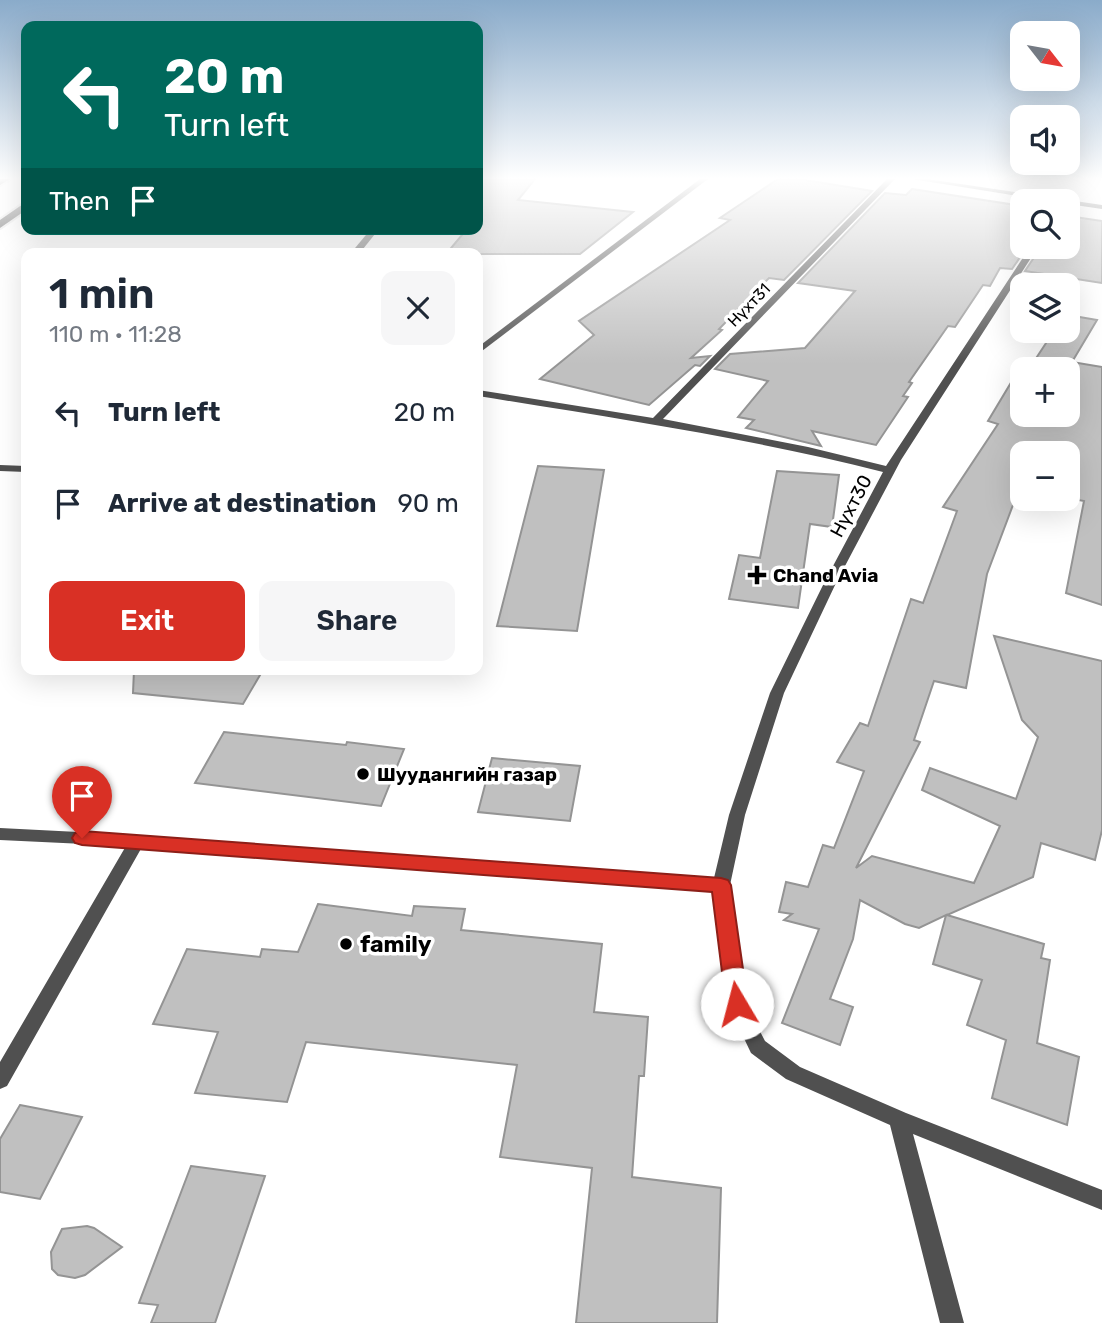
<!DOCTYPE html>
<html lang="en">
<head>
<meta charset="utf-8">
<style>
  :root { --surface:#fff; --page:#f6f6f7; --text:#1f2937; --muted:#747a83; --accent:#d93025 }
  body { margin:0; font-family:Rubik,sans-serif; background:var(--page); color:var(--text); height:100vh; display:flex; flex-direction:column; font-size:26px; white-space:nowrap }
  * { box-sizing:border-box; margin:0 }
  p { font-size:23px; color:var(--muted) }
  .icon { flex:none; width:38px; height:38px; fill:none; stroke:currentColor; stroke-width:2; stroke-linecap:round; stroke-linejoin:round }
  .map { position:relative; flex:1; overflow:hidden }
  .sheet { position:absolute; left:21px; top:248px; width:462px; height:427px; display:flex; flex-direction:column; background:var(--surface); border-radius:14px; box-shadow:0 7px 28px #0002 }
  .sheet>* { flex:none }
  .guide { position:absolute; left:21px; top:21px; width:462px; height:214px; border-radius:14px; box-shadow:0 7px 28px #0002; background:#00695c; color:#fff; overflow:hidden }
  .needle { width:46px; rotate:121deg }
  .controls { position:absolute; left:1010px; top:21px; display:grid; gap:14px }
  .controls a { display:grid; place-items:center; width:70px; height:70px; border-radius:14px; background:var(--surface); box-shadow:0 7px 28px #0002; font-size:35px }
  .pin { position:absolute; display:grid; place-items:center; width:60px; height:60px; color:#fff; margin:-72px -30px; border-radius:50% 50% 50% 0; rotate:-45deg; box-shadow:0 0 7px #0007 }
  .pin .icon { rotate:45deg }
  .me { position:absolute; width:77px; margin:-38px; rotate:352deg; stroke-linejoin:round; filter:drop-shadow(0 0 5px #0008) }
  .turn { display:flex; align-items:center; gap:24px; height:147px; padding:0 28px; font-size:32px }
  .turn .icon { width:91px; height:91px; stroke-width:2.5 }
  .turn b { display:block; font-size:49px; line-height:60px }
  .then { display:flex; align-items:center; height:66px; padding:0 28px; background:#0003; gap:14px; font-size:26px }
  .round { display:grid; place-items:center; flex:none; width:74px; height:74px; border-radius:14px; background:var(--page) }
  .headline { display:flex; align-items:center; justify-content:space-between; height:119px; padding:0 28px }
  h1 { font-size:42px; font-weight:600; line-height:52px }
  .primary-button { display:flex; gap:14px; margin-top:auto; padding:14px 28px }
  .primary-button a { flex:1; height:80px; border-radius:14px; background:var(--accent); color:#fff; font-size:28px; font-weight:600; line-height:80px; text-align:center }
  .primary-button a+a { background:var(--page); color:var(--text) }
  ul { padding:0; list-style:none }
  li { display:flex; align-items:center; gap:21px; height:91px; padding:0 28px }
  li div { flex:1 }
  li b { display:block; font-size:26px }
  li em { font-style:normal }
  .map>svg:first-child { display:block }
  .building { fill:#c0c0c0; stroke:#949494; stroke-width:2 }
  .lines { fill:none; stroke-linecap:round; stroke-linejoin:round }
  .trunk-casing { stroke:#dbdbdb; stroke-width:4 }
  .minor { fill:#505050; fill-rule:evenodd }
  .trunk { fill:#000; fill-rule:evenodd }
  .route { fill:#d93025; stroke:#8d1f18; stroke-width:2 }
  .poi-dot { fill:#000; stroke:#fff; stroke-width:2.5 }
  .labels { text-anchor:middle; dominant-baseline:central; stroke-width:7; stroke-linejoin:round; paint-order:stroke }
  .far-street-label { font-size:16px; fill:#000; stroke:#fff }
  .street-label { font-size:19px; fill:#000; stroke:#fff }
  .poi-label { font-size:19px; font-weight:bold; fill:#000; stroke:#fff; text-anchor:start }
  .near-poi-label { font-size:23px; font-weight:bold; fill:#000; stroke:#fff; text-anchor:start }
</style>
</head>
<body>
<div class="map">
<svg width="1102" height="1323" viewBox="0 0 1102 1323">
  <rect width="100%" height="100%" fill="#fff"/>
  <!-- building -->
  <g class="building">
    <path d="M 478,179 L 535,179 L 518,200 L 633,212 L 580,254 L 446,254 L 467,229 L 478,229 Z"/>
    <path d="M 778,179 L 799,179 L 872,191 L 784,280 L 769,278 L 719,329 L 722,330 L 691,358 L 710,356 L 700,366 L 695,365 L 649,405 L 540,379 L 594,335 L 579,321 L 730,220 L 720,218 Z"/>
    <path d="M 912,189 L 1022,206 L 1022,247 L 1027,247 L 1012,269 L 1000,268 L 990,286 L 983,285 L 955,327 L 948,326 L 909,382 L 912,383 L 903,396 L 908,397 L 876,445 L 812,431 L 821,446 L 746,428 L 754,420 L 738,417 L 768,381 L 715,369 L 730,354 L 805,348 L 855,291 L 798,283 L 885,193 L 906,195 Z"/>
    <path d="M 1068,216 L 1102,221 L 1102,283 L 1025,271 L 1041,247 L 1068,247 Z"/>
    <path d="M 1068,315 L 1097,320 L 1072,362 L 1102,367 L 1102,605 L 1066,593 L 1084,501 L 1068,498 L 1068,453 L 1022,453 L 1022,489 L 1019,489 L 987,574 L 966,688 L 934,681 L 914,740 L 920,742 L 856,868 L 872,856 L 974,883 L 1000,826 L 922,790 L 930,768 L 1016,799 L 1038,737 L 1022,720 L 994,636 L 1102,661 L 1102,830 L 1095,860 L 1041,843 L 1033,877 L 947,915 L 1044,944 L 1041,958 L 1050,960 L 1037,1043 L 1079,1057 L 1067,1125 L 992,1098 L 1006,1040 L 967,1025 L 982,980 L 933,964 L 946,915 L 919,928 L 905,924 L 860,900 L 853,939 L 830,999 L 853,1007 L 840,1045 L 782,1023 L 819,929 L 784,920 L 792,914 L 779,912 L 786,882 L 808,887 L 823,845 L 834,848 L 864,771 L 837,762 L 860,723 L 868,726 L 911,599 L 923,603 L 957,511 L 943,507 L 998,424 L 988,421 L 1012,381 L 1020,383 L 1022,380 L 1022,415 L 1068,415 L 1068,369 L 1029,369 L 1054,331 L 1068,331 Z"/>
    <path d="M 538,466 L 604,470 L 577,631 L 497,626 Z"/>
    <path d="M 777,471 L 839,475 L 832,527 L 810,524 L 798,608 L 729,599 L 739,555 L 760,558 Z"/>
    <path d="M 134,670 L 263,670 L 243,704 L 133,693 Z"/>
    <path d="M 224,732 L 346,745 L 347,742 L 404,749 L 381,806 L 195,783 Z"/>
    <path d="M 492,758 L 580,766 L 570,821 L 478,812 Z"/>
    <path d="M 318,904 L 412,916 L 414,906 L 465,909 L 461,930 L 602,944 L 594,1012 L 648,1017 L 644,1076 L 639,1076 L 632,1177 L 721,1188 L 717,1323 L 576,1323 L 592,1168 L 500,1157 L 517,1065 L 306,1042 L 287,1102 L 195,1093 L 218,1032 L 153,1024 L 187,949 L 260,957 L 262,949 L 298,952 Z"/>
    <path d="M 20,1105 L 82,1117 L 40,1199 L 0,1192 L 0,1139 Z"/>
    <path d="M 191,1166 L 265,1176 L 215,1323 L 151,1323 L 158,1305 L 139,1303 Z"/>
    <path d="M 87,1226 L 94,1228 L 122,1247 L 85,1275 L 75,1278 L 58,1275 L 52,1269 L 51,1252 L 62,1229 Z"/>
  </g>
  <g class="lines">
    <!-- trunk casing -->
    <g class="trunk-casing">
      <g id="trunk">
        <path d="M 0,179 L 10,179 L 0,185 Z"/>
        <path d="M 26,202 L 26,210 L 0,228 L 0,220 Z"/>
      </g>
    </g>
    <!-- minor -->
    <g class="minor">
      <path d="M 700,179 L 708,179 L 478,354 L 478,347 Z"/>
      <path d="M 887,179 L 895,179 L 663,419 L 808,447 L 886,466 L 1030,247 L 1038,247 L 901,460 L 836,583 L 784,693 L 745,815 L 730,885 L 746,1005 L 765,1041 L 800,1067 L 906,1113 L 1102,1190 L 1102,1210 L 913,1134 L 964,1323 L 940,1323 L 890,1125 L 786,1079 L 751,1053 L 728,1005 L 713,891 L 142,847 L 7,1086 L 0,1089 L 0,1062 L 126,846 L 0,840 L 0,828 L 137,835 L 714,878 L 729,815 L 770,693 L 824,583 L 883,472 C 749,438 614,418 478,396 L 478,390 L 653,418 Z"/>
      <path d="M 912,179 L 927,179 L 1102,205 L 1102,209 L 1068,204 L 1068,201 L 1049,201 Z"/>
      <path d="M 371,229 L 379,229 L 359,254 L 350,254 Z"/>
      <path d="M 0,465 L 26,466 L 26,472 L 0,471 Z"/>
    </g>
    <!-- trunk -->
    <use href="#trunk" class="trunk"/>
  </g>
  <!-- sky -->
  <linearGradient id="sky" x2="0" y2="1"><stop stop-color="#8aabca"/><stop offset="0.49" stop-color="#fff"/><stop offset="1" stop-color="#fff" stop-opacity="0"/></linearGradient>
  <rect width="1102" height="364" fill="url(#sky)"/>
  <!-- route -->
  <path class="route" d="M 82,831 L 721,878 L 728,880 L 731,885 L 748,1004 L 744,1011 L 737,1013 L 729,1011 L 726,1004 L 712,892 L 82,845 L 75,843 L 72,838 L 75,833 Z"/>
  <!-- markers -->
  <g class="poi-dot">
    <path d="M753.5 564.5h7v7h7v7h-7v7h-7v-7h-7v-7h7z"/>
    <circle cx="363" cy="774" r="7"/>
    <circle cx="346" cy="944" r="7"/>
  </g>
  <g class="labels">
    <!-- far-street labels -->
    <g class="far-street-label">
      <text transform="translate(749 305) rotate(-46)">Нүхт31</text>
    </g>
    <!-- street labels -->
    <g class="street-label">
      <text transform="translate(851 506) rotate(-62)">Нүхт30</text>
    </g>
    <!-- poi labels -->
    <g class="poi-label">
      <text x="773" y="575">Chand Avia</text>
      <text x="377" y="774">Шуудангийн газар</text>
    </g>
    <!-- near-poi labels -->
    <g class="near-poi-label">
      <text x="360" y="944">family</text>
    </g>
  </g>
</svg>
<div class="controls">
<a><svg class="needle" viewBox="-14 -14 28 28"><path d="M0-13l5 13h-10z" fill="#e53935"/><path d="M0 13l5-13h-10z" fill="#747a83"/></svg></a>
<a><svg class="icon" aria-label="sound" viewBox="0 0 24 24"><path d="M4 9h4l5-4v14l-5-4H4zM17 9q2 3 0 6"/></svg></a>
<a><svg class="icon" aria-label="search" viewBox="0 0 24 24"><circle cx="10" cy="10" r="6"/><path d="M15 15l6 6"/></svg></a>
<a><svg class="icon" aria-label="layers" viewBox="0 0 24 24"><path d="M12 4l9 5-9 5-9-5zM3 14l9 5 9-5"/></svg></a>
<a>+</a>
<a>−</a>
</div>
<div class="pin" style="left:82px;top:838px;background:#d93025"><svg class="icon" aria-label="arrive" viewBox="0 0 24 24"><path d="M6 21V4h12l-3 4 3 4H6"/></svg></div>
<svg class="me" style="left:737px;top:1004px" viewBox="-20 -20 40 40"><circle r="19" fill="#fff"/><path d="M0-13L10 11 0 6-10 11z" fill="#d93025"/></svg>
<div class="guide">
<div class="turn"><svg class="icon" aria-label="left" viewBox="0 0 24 24"><path d="M17 20v-9H6M10 6l-5 5 5 5"/></svg><div><b>20 m</b>Turn left</div></div>
<div class="then">Then<svg class="icon" aria-label="arrive" viewBox="0 0 24 24"><path d="M6 21V4h12l-3 4 3 4H6"/></svg></div>
</div>
<section class="sheet">
<div class="headline"><div><h1>1 min</h1><p>110 m · 11:28</p></div><a class="round"><svg class="icon" aria-label="close" viewBox="0 0 24 24"><path d="M6 6l12 12M18 6L6 18"/></svg></a></div>
<ul>
<li><svg class="icon" aria-label="left" viewBox="0 0 24 24"><path d="M17 20v-9H6M10 6l-5 5 5 5"/></svg><div><b>Turn left</b></div><em>20 m</em></li>
<li><svg class="icon" aria-label="arrive" viewBox="0 0 24 24"><path d="M6 21V4h12l-3 4 3 4H6"/></svg><div><b>Arrive at destination</b></div><em>90 m</em></li>
</ul>
<div class="primary-button"><a>Exit</a><a>Share</a></div>
</section>
</div>
</body>
</html>
